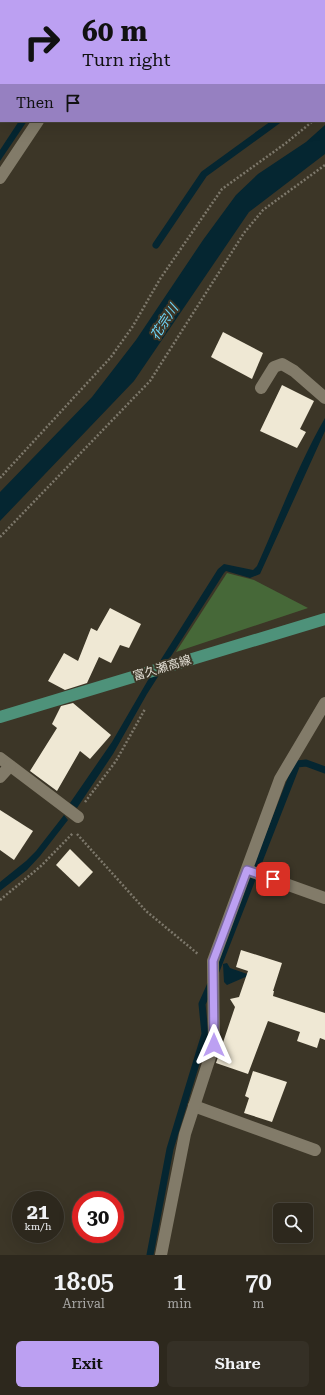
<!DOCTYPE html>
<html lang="en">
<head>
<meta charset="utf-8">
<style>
  :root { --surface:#2d281d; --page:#353026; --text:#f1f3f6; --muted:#a7a6a4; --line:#48443b; --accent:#bca0f2 }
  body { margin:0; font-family:"Roboto Serif","Noto Sans JP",serif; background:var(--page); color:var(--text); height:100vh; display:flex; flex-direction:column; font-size:15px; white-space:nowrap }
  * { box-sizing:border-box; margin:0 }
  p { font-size:13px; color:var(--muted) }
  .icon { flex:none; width:22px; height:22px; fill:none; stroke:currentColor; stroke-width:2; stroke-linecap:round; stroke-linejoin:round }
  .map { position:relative; height:1255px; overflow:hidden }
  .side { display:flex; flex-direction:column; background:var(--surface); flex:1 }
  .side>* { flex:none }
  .guide { position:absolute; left:0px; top:0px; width:325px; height:122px; box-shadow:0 4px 16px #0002,0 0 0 1px var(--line); background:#bca0f2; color:#111; overflow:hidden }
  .tools { position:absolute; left:273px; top:1203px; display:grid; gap:8px }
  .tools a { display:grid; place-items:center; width:40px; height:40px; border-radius:6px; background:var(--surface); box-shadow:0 4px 16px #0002,0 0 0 1px var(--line); font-size:20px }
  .speed { position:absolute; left:12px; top:1191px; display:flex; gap:8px; font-size:20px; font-weight:700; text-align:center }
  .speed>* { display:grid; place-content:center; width:52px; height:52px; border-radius:50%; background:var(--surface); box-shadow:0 4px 16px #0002,0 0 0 1px var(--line); line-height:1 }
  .speed small { font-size:10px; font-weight:400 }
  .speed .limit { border:6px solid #d22; background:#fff; color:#111 }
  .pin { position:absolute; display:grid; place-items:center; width:34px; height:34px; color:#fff; margin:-17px; border-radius:8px; box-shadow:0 2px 6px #0006 }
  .me { position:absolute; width:44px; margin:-22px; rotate:0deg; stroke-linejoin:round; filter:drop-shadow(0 0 3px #0008) }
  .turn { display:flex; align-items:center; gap:14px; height:84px; padding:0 16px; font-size:18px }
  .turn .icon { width:52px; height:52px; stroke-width:2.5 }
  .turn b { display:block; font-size:28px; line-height:34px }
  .then { display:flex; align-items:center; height:38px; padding:0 16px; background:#0003; gap:8px; font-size:15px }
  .eta { display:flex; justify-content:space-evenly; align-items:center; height:68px; text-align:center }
  .eta b { font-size:24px; font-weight:600; line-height:28px }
  .button { display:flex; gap:8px; margin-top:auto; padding:8px 16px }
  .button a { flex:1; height:46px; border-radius:6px; background:var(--accent); color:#111; font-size:16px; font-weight:600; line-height:46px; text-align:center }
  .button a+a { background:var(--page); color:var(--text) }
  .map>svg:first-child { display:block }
  .green { fill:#466838 }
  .water { fill:#052631 }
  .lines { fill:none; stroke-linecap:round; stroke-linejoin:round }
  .stream { stroke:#052631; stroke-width:7 }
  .building { fill:#efe8d4 }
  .path { stroke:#7d786b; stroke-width:2.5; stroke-dasharray:2 2; stroke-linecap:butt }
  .minor { stroke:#827b69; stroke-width:12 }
  .major { stroke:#4e927a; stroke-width:12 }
  .route-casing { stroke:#7a689d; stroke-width:10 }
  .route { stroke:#bca0f2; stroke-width:7 }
  .labels { text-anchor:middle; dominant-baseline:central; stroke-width:4; stroke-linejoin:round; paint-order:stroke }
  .street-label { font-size:12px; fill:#e6e2d8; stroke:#3c3627 }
  .water-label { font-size:13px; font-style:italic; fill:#6dd5f9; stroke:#3c3627 }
</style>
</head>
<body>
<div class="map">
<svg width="325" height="1255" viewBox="0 0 325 1255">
  <rect width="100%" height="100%" fill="#3c3627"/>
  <!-- green -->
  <path class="green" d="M 227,573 L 254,580 L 308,608 L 176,652 Z"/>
  <!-- water -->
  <g class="water">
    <path d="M 19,121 L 27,121 L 0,161 L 0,150 Z"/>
    <path d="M 325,125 L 325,154 L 249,212 L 134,381 L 0,521 L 0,492 L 92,397 L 136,340 L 203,240 L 236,195 L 258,174 L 306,142 Z"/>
    <path d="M 325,418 L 325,431 L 260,574 L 250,578 L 226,571 L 224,573 L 147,694 L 113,754 L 77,808 L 70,803 L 112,742 L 148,680 L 218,569 L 224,564 L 253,570 L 257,566 C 279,517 298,465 325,418 Z"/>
    <path d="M 64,815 L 68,820 L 40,856 L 27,870 L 0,891 L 0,882 L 26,861 L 36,851 Z"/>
    <path d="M 227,963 L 230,968 L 250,975 L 227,985 L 224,982 L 223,964 Z"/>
  </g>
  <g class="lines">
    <!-- stream -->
    <g class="stream">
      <path d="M 324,83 L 325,82"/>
      <path d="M 156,245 L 204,174 L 277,121"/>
      <path d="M 216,971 L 297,764 L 306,763 L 325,770"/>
      <path d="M 150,1255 L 170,1149 L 205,1034 L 202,1004 L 210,986"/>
    </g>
  </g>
  <!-- building -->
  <g class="building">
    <path d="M 223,332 L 263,353 L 252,379 L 211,357 Z"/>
    <path d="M 282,385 L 314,401 L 300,429 L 306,432 L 297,448 L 260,431 Z"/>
    <path d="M 110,608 L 141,624 L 129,648 L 120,645 L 111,663 L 99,657 L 87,683 L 65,690 L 48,681 L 64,653 L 78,661 L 91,628 L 97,631 Z"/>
    <path d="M 73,703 L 111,735 L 90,759 L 80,751 L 57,791 L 30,771 L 57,728 L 52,724 L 61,706 Z"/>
    <path d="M 0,810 L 33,831 L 14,860 L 0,850 Z"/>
    <path d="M 70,849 L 93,872 L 79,887 L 56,865 Z"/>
    <path d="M 241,950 L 282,963 L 273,991 L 274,991 L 273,996 L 325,1013 L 325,1040 L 320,1038 L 317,1048 L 297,1041 L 300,1032 L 268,1021 L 248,1074 L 216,1063 L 235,1007 L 230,999 L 239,997 L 248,971 L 236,967 Z"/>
    <path d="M 253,1071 L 287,1082 L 272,1122 L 244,1113 L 249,1098 L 245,1096 Z"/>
  </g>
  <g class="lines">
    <!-- path -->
    <g class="path">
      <path d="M 324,108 L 325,107"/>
      <path d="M 0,478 L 111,357 L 133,326 L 160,279 L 222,189 L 286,143 L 313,121"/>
      <path d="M 0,537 L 150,381 L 244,233 L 263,210 L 325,165"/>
      <path d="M 85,802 L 116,761 L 145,709"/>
      <path d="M 77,834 L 146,911 L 198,954"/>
      <path d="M 0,900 L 41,866 L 73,833"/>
    </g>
    <!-- minor -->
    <g class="minor">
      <path d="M 292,0 L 293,1"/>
      <path d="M 117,1 L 118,0"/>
      <path d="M 0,178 L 38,121"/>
      <path d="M 261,388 L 274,367 L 282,364 L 294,371 L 325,398"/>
      <path d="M 0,758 L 78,817"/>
      <path d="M 0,777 L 10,766"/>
      <path d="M 247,870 L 325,898"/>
      <path d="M 194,1106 L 315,1150"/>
      <path d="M 161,1255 L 185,1134 L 214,1045 L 213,961 L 280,779 L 325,703"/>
    </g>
    <!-- major -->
    <path class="major" d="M 0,717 L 325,619"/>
  </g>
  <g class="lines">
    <!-- route casing -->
    <g class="route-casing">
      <path id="route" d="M 214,1045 L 213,961 L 247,870 L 273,879"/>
    </g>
    <!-- route -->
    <use href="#route" class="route"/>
  </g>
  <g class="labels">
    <!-- street labels -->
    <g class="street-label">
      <text transform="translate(162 668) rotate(-17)">富久瀬高線</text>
    </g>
    <!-- water labels -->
    <g class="water-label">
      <text transform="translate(164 322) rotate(-57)">花宗川</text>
    </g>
  </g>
</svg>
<div class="tools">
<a><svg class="icon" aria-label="search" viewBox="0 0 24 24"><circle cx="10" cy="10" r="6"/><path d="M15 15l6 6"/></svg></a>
</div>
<div class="speed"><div>21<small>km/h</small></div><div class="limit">30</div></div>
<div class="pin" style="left:273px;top:879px;background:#d93025"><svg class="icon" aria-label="arrive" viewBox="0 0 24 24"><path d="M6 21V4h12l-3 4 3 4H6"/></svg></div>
<svg class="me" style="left:214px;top:1045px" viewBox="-20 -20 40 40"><path d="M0-17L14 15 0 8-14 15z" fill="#bca0f2" stroke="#fff" stroke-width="4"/></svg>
<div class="guide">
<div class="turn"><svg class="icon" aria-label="right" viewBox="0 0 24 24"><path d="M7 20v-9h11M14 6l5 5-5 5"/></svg><div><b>60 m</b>Turn right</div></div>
<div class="then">Then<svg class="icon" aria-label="arrive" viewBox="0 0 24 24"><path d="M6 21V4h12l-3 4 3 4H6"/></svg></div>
</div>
</div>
<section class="side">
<div class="eta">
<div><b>18:05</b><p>Arrival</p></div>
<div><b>1</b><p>min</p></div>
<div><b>70</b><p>m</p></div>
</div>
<div class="button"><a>Exit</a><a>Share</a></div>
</section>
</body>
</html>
